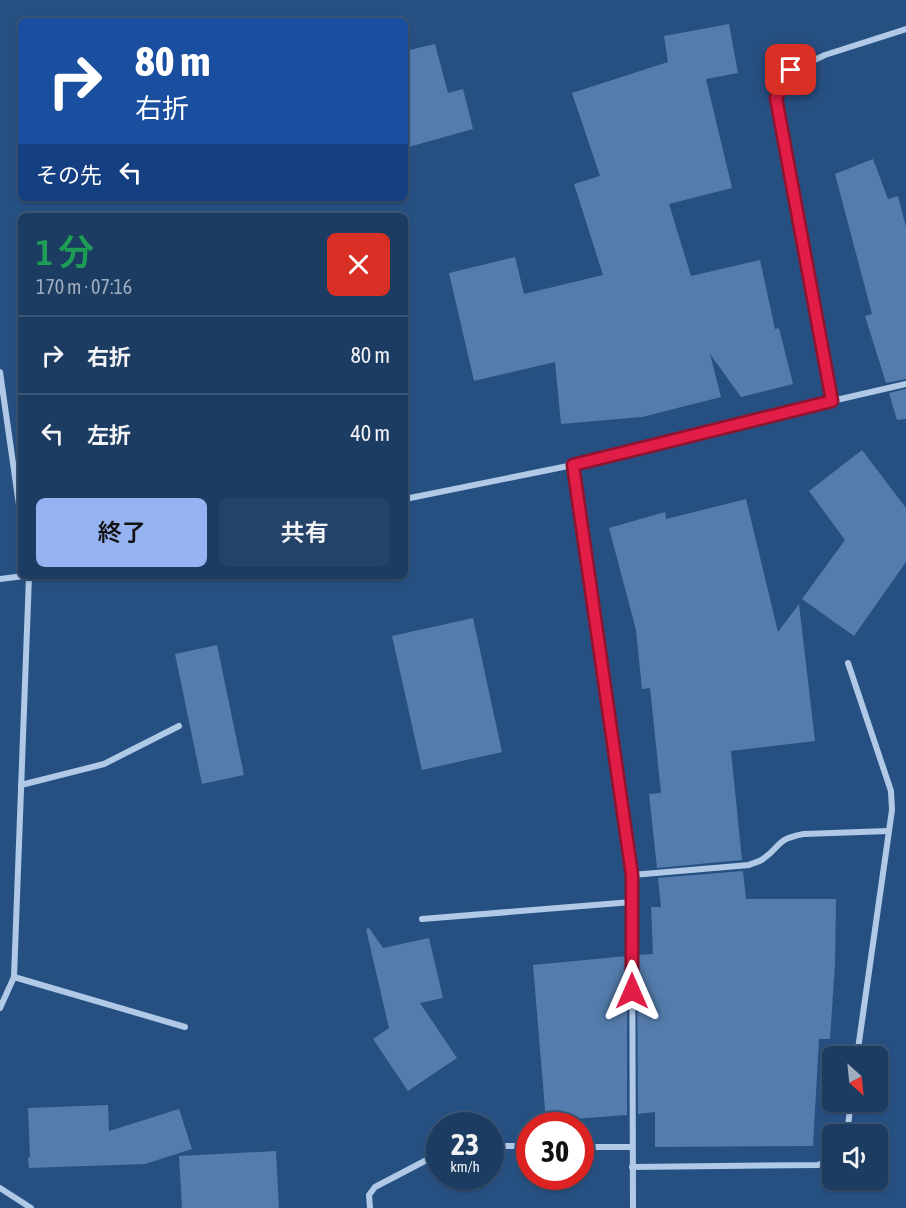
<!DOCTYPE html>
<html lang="ja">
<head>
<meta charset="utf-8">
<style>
  :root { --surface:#1d3c62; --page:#254368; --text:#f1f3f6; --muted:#a0adbe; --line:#3b5677; --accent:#95b2f1 }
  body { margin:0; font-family:"Asap Condensed","Noto Sans JP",sans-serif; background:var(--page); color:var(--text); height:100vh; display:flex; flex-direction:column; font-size:22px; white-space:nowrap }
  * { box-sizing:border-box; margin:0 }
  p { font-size:20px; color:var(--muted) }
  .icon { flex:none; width:33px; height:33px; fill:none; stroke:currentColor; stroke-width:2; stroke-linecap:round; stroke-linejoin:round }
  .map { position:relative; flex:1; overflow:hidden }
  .details { position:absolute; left:18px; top:213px; width:390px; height:366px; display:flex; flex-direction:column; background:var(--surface); border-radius:9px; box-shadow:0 2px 4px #0004,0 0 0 2px var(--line) }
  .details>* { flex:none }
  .guide { position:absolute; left:18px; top:18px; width:390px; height:183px; border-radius:9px; box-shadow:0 2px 4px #0004,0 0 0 2px var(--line); background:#1a4fa0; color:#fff; overflow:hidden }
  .needle { width:39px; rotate:153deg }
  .buttons { position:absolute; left:822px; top:1046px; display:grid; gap:12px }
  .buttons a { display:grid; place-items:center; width:66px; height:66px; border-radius:9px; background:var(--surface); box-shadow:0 2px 4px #0004,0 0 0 2px var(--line); font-size:30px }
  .speed { position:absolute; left:426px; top:1112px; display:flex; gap:12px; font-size:30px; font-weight:700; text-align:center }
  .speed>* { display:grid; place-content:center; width:78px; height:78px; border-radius:50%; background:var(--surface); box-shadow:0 2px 4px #0004,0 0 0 2px var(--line); line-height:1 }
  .speed small { font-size:15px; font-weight:400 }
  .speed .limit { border:9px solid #d22; background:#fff; color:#111 }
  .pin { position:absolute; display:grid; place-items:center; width:51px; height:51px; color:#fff; margin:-26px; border-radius:12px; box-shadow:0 3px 9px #0006 }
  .me { position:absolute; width:66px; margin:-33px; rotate:0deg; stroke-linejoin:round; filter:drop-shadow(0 0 4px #0008) }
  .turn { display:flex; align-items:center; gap:21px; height:126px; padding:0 18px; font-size:27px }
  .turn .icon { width:78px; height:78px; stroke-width:2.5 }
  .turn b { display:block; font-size:42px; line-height:51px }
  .then { display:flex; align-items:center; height:57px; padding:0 18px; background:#0003; gap:12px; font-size:22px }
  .round { display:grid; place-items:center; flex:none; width:63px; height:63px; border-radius:9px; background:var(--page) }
  .headline { display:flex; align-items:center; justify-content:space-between; height:102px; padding:0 18px }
  h1 { font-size:36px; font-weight:600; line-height:45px; color:#1e9e55 }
  .cta { display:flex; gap:12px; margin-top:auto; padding:12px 18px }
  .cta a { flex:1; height:69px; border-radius:9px; background:var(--accent); color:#111; font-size:24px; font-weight:600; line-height:69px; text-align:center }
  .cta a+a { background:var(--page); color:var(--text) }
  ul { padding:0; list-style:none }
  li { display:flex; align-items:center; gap:18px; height:78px; padding:0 18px; border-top:2px solid var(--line) }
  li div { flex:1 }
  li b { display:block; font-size:22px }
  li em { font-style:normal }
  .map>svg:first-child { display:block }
  .building { fill:#547cac }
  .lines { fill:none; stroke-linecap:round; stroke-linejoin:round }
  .minor { stroke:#b0c9e6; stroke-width:6 }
  .route-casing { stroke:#92132f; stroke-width:15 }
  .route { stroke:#e11d48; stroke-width:10 }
</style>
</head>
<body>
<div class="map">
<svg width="906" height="1208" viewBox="0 0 906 1208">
  <rect width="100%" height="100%" fill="#275082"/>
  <!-- building -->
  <g class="building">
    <path d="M 729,24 L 738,73 L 706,79 L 732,188 L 669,204 L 691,276 L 760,260 L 775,329 L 779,328 L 793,384 L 741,397 L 710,354 L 721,397 L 642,417 L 561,424 L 555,362 L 474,381 L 449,273 L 515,257 L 524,294 L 603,275 L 574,184 L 600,176 L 572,93 L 668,62 L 664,36 Z"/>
    <path d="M 435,44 L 448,93 L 463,89 L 473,129 L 405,148 L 405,51 Z"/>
    <path d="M 873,159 L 888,199 L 898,196 L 906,227 L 906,379 L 886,383 L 865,316 L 872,314 L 835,174 Z"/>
    <path d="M 906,389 L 906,419 L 897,420 L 889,393 Z"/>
    <path d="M 862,450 L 906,508 L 906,562 L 854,636 L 802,599 L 845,540 L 809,491 Z"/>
    <path d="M 746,499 L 778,632 L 799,604 L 815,741 L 731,751 L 742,860 L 657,868 L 649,794 L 661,793 L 650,688 L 642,689 L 636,630 L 609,528 L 665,512 L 666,519 Z"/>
    <path d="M 473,618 L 502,752 L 422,770 L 392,636 Z"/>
    <path d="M 217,645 L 244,775 L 202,784 L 175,654 Z"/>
    <path d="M 743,871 L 746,899 L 836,899 L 835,964 L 830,1039 L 819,1039 L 813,1146 L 655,1147 L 655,1112 L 638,1114 L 637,955 L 653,954 L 651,907 L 661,907 L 658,878 Z"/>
    <path d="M 369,928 L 383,948 L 429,938 L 443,998 L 420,1003 L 457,1058 L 408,1091 L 373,1039 L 389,1028 L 366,929 Z"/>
    <path d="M 627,956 L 627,1115 L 546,1121 L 533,965 Z"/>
    <path d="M 108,1105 L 109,1131 L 179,1109 L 192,1149 L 145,1164 L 29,1168 L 28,1158 L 30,1157 L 28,1108 Z"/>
    <path d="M 276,1151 L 279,1208 L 182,1208 L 179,1156 Z"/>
  </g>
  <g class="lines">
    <!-- minor -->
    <g class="minor">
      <path d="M 0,372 L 21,519"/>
      <path d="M 832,401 L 776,98 L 791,71 L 825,55 L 906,29"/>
      <path d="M 573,465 L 632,875 L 633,1208"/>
      <path d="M 405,499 L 573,465 L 832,401 L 906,384"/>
      <path d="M 0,579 L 24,576"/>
      <path d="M 848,663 L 891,791 L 892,810 L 857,1056"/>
      <path d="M 21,785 L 104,764 L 179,726"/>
      <path d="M 632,875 L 749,865 C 753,863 759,862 763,859 C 782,846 775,839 804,834 L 888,831"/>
      <path d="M 422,919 L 632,902"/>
      <path d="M 14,977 L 185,1027"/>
      <path d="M 0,1008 L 14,977 L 29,576"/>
      <path d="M 847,1134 L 851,1101"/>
      <path d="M 490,1146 L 530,1146"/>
      <path d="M 580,1147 L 632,1147"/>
      <path d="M 632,1167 L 818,1165 L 832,1159"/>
      <path d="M 0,1188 L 31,1208"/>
      <path d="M 370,1208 L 369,1195 L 375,1187 L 440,1153"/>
    </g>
  </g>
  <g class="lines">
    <!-- route casing -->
    <g class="route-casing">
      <path id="route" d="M 632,991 L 632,875 L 573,465 L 832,401 L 776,98 L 791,70"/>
    </g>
    <!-- route -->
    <use href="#route" class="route"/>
  </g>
</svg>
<div class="buttons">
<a><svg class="needle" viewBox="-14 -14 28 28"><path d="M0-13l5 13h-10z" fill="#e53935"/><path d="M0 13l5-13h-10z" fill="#a0adbe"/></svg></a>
<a><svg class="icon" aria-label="sound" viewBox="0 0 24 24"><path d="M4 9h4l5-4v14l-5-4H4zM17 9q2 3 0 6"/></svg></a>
</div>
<div class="speed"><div>23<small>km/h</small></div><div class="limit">30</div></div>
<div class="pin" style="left:791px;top:70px;background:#d93025"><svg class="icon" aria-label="arrive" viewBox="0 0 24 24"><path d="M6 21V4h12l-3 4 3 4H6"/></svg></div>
<svg class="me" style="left:632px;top:991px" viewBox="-20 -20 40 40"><path d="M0-17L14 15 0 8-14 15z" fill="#e11d48" stroke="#fff" stroke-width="4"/></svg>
<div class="guide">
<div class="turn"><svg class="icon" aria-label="right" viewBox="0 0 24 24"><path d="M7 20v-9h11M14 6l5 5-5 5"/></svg><div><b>80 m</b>右折</div></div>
<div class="then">その先<svg class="icon" aria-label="left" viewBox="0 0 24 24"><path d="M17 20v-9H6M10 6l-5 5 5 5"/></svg></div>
</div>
<section class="details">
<div class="headline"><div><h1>1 分</h1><p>170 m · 07:16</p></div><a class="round" style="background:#d93025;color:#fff"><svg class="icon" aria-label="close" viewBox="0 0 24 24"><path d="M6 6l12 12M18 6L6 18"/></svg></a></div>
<ul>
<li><svg class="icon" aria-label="right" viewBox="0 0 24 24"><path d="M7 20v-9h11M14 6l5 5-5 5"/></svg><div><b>右折</b></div><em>80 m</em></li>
<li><svg class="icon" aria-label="left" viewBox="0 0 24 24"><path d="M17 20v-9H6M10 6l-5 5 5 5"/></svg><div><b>左折</b></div><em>40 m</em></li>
</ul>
<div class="cta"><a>終了</a><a>共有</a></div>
</section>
</div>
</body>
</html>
